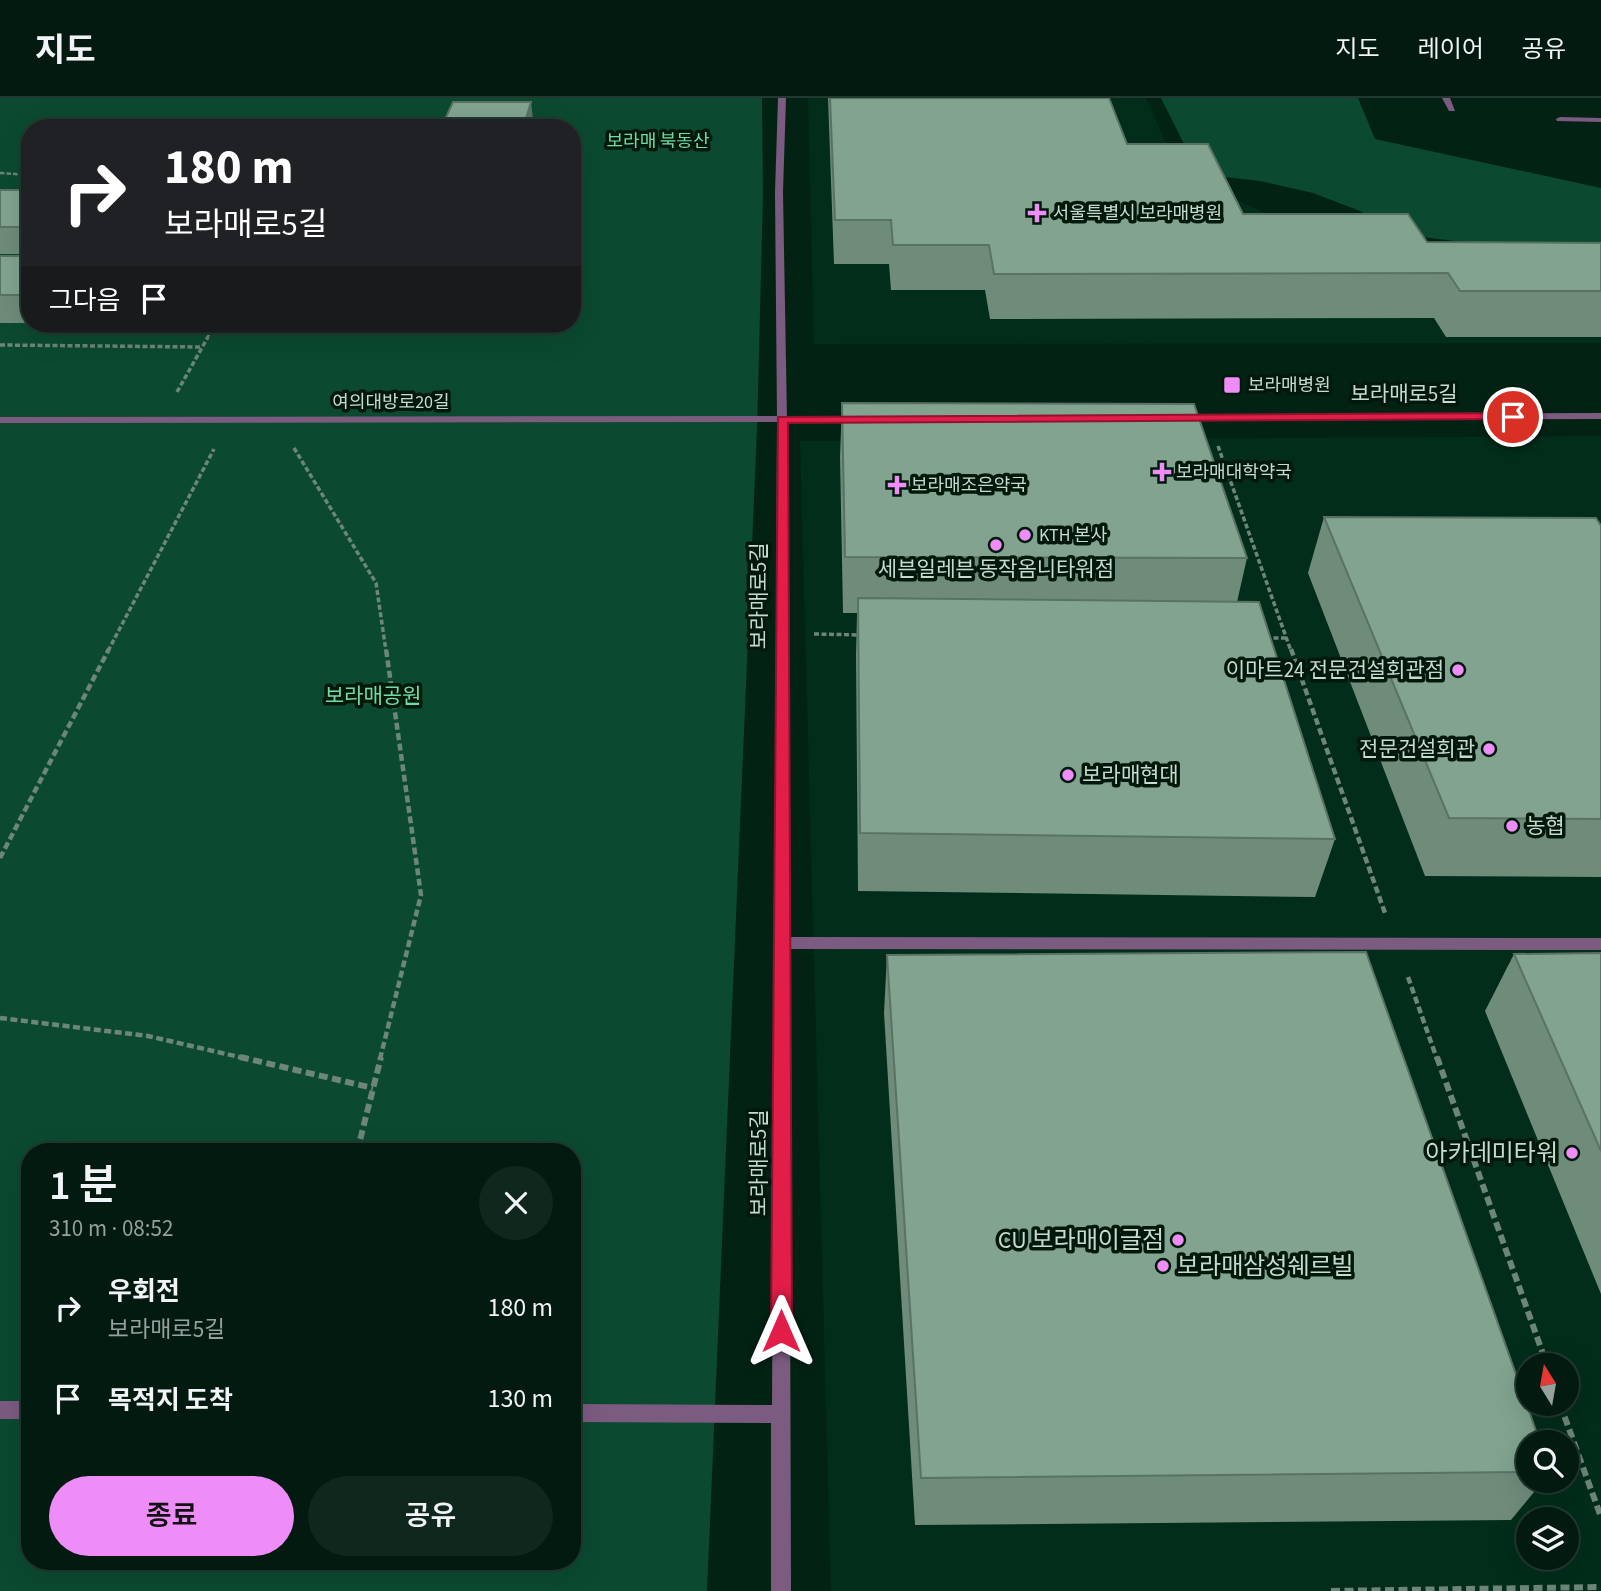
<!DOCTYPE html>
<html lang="ko">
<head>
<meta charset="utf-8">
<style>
  :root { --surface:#021a0f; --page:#10271d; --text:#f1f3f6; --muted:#96a19e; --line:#23382f; --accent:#ee8cf8 }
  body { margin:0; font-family:"Source Sans 3","Noto Sans KR",sans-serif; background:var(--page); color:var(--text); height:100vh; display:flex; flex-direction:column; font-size:26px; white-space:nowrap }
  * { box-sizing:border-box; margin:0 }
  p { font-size:23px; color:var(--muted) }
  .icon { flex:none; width:38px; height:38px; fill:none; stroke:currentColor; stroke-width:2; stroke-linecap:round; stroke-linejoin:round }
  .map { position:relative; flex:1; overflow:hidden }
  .side { position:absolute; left:21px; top:1045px; width:560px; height:427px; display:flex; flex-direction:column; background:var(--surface); border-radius:28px; box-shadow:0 7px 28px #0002,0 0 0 2px var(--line) }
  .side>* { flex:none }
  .hud { position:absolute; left:21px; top:21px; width:560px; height:214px; border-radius:28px; box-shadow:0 7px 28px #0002,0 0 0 2px var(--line); background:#202124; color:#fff; overflow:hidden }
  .needle { width:46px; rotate:349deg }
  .tools { position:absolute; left:1516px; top:1255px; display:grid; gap:14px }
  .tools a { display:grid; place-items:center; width:63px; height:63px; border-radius:50%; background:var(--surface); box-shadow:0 7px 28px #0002,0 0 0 2px var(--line); font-size:35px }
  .pin { position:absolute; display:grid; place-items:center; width:60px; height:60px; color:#fff; margin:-30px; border:4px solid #fff; border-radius:50%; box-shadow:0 2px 7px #0007 }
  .me { position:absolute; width:77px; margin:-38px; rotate:0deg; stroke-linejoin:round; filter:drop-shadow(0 0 5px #0008) }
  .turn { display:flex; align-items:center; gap:24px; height:147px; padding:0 28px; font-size:32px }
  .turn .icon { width:91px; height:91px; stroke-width:2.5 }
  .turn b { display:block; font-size:49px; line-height:60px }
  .then { display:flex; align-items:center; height:66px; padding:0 28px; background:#0003; gap:14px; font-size:26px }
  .round { display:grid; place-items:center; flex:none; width:74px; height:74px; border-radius:37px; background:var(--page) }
  .head { display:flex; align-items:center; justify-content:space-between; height:119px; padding:0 28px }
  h1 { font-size:42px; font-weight:600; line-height:52px }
  .button { display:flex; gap:14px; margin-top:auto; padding:14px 28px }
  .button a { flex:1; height:80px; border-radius:42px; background:var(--accent); color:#111; font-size:28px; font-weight:600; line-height:80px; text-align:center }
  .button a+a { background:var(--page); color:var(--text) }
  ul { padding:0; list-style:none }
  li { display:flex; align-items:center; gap:21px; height:91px; padding:0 28px }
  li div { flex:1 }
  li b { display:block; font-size:26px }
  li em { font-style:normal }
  header { display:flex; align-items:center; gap:42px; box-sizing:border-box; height:98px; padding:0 35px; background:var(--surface); border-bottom:2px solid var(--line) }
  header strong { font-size:33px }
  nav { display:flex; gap:38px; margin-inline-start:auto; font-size:24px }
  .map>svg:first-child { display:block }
  .built { fill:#022d1a; fill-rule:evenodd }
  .green { fill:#0b4a30; fill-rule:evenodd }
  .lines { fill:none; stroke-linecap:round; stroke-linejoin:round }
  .path-far3 { stroke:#6d8679; stroke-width:2.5; stroke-dasharray:4.5 2; stroke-linecap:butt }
  .path-far2 { stroke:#6d8679; stroke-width:3.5; stroke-dasharray:5 2.5; stroke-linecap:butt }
  .path-far1 { stroke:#6d8679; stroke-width:4.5; stroke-dasharray:7 3.5; stroke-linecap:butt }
  .path { stroke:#6d8679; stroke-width:6; stroke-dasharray:9 4.5; stroke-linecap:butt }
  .lane { fill:#7c5b80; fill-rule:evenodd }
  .street { fill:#7c5b80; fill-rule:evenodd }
  .wall { fill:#6f8c7b }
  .shaded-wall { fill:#5a7264 }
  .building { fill:#81a38f; stroke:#5a7264; stroke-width:2 }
  .route { fill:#e11d48; stroke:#92132f; stroke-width:2 }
  .poi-dot { fill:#ee8cf8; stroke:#00190b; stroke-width:2.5 }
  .labels { text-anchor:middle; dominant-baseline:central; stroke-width:7; stroke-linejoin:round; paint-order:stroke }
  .far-park-label { font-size:18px; fill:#73dba6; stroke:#00190b }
  .far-poi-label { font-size:18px; fill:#c8dacf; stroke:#00190b; text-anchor:start }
  .far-street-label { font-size:18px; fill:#c8dacf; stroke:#00190b }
  .street-label { font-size:21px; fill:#c8dacf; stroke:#00190b }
  .poi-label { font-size:21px; fill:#c8dacf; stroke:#00190b; text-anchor:end }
  .park-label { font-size:21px; fill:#73dba6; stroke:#00190b }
  .near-poi-label { font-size:24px; fill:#c8dacf; stroke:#00190b; text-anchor:end }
</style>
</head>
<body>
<header>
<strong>지도</strong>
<nav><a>지도</a><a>레이어</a><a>공유</a></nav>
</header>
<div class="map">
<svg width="1601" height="1493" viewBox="0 0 1601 1493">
  <rect width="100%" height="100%" fill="#022314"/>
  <!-- built -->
  <g class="built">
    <path d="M 808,0 L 1146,0 L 1180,76 L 1346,152 L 1601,177 L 1601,245 L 814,246 Z"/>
    <path d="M 1601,338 L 1601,1493 L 831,1493 L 800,343 ZM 1528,1267 L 1566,1267 L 1566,1306 L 1528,1306 ZM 1528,1344 L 1566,1344 L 1566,1382 L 1528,1382 ZM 1528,1421 L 1566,1421 L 1566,1460 L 1528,1460 Z"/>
  </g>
  <!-- green -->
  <g class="green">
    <path d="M 0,0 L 762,0 L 763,97 L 757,331 L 707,1493 L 0,1493 ZM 30,30 L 572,30 L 572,226 L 30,226 ZM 30,1054 L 572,1054 L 572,1463 L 30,1463 Z"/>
    <path d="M 1161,0 L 1358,0 L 1375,41 L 1601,90 L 1601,161 L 1398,136 L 1360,113 L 1313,95 L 1260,83 L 1199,76 Z"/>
  </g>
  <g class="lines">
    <!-- path-far3 -->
    <g class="path-far3">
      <path d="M 0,75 L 30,77"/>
      <path d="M 207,240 L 215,226"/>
    </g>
    <!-- path-far2 -->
    <g class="path-far2">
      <path d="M 0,247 L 202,249"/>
      <path d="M 177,294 L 208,239"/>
      <path d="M 1218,348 L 1291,553"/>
      <path d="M 294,350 L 376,485 L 386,553"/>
      <path d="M 814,536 L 862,537"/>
      <path d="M 1266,540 L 1287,540"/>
      <path d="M 108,553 L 214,351"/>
    </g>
    <!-- path-far1 -->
    <g class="path-far1">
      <path d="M 1291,551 L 1385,815"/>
      <path d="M 0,760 L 109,551"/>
      <path d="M 1408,879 L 1437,961"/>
      <path d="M 0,920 L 148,938 L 248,961"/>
      <path d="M 380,961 L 421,797 L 386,551"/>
    </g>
    <!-- path -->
    <g class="path">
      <path d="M 240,959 L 373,990"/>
      <path d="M 1437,959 L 1547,1267"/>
      <path d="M 357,1054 L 381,959"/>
      <path d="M 1560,1306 L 1601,1419"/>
      <path d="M 1331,1493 L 1601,1489"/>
    </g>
    <!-- lane -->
    <g class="lane">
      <path d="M 778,0 L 786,0 L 783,94 L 787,321 L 782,324 L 777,321 L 775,94 Z"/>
      <path d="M 1442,0 L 1450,0 L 1455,13 L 1449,13 Z"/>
      <path d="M 1560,19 L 1601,20 L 1601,24 L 1557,23 L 1556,21 Z"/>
    </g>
    <!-- street -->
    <g class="street">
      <path d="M 1601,315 L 1601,321 L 1181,323 L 1176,320 L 1181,317 Z"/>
      <path d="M 782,318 L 860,318 L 865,321 L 860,324 L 787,324 L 789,839 L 1601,840 L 1601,852 L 789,851 L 791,1493 L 771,1493 L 771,1325 L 572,1324 L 572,1306 L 772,1307 L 777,324 L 0,325 L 0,319 Z"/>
      <rect x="0" y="1303" width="30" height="18"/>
    </g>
  </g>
  <!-- wall -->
  <g class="wall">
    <path d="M 828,0 L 1109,0 L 1127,46 L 1243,116 L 1427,144 L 1601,145 L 1601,239 L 1446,239 L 1434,220 L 990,221 L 985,192 L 891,192 L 889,166 L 834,166 Z"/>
    <path d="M 0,92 L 30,92 L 30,225 L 0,225 L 0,158 L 23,158 L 24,156 L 0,156 Z"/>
    <path d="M 842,305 L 1247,460 L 1237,504 L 1335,741 L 1315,799 L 858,793 L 856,557 L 857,515 L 843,515 L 840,359 Z"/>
    <path d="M 1324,419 L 1601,428 L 1601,779 L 1425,778 L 1308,475 Z"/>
    <path d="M 1601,855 L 1601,1196 L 1485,913 L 1514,856 Z"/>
    <path d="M 887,857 L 1528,1344 L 1528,1382 L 1544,1382 L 1511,1422 L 915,1427 L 884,915 Z"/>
  </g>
  <!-- shaded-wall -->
  <path class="shaded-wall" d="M 531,4 L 534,30 L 523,30 Z"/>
  <!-- building -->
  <g class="building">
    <path d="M 830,0 L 1109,0 L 1127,46 L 1208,46 L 1243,116 L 1408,116 L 1427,144 L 1601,145 L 1601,193 L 1460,193 L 1448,175 L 994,176 L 989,147 L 893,147 L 891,122 L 835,122 Z"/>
    <path d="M 453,4 L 531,4 L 523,30 L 441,30 Z"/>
    <rect x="0" y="92" width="30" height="37"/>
    <path d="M 30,150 L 30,197 L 0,197 L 0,158 L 23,158 Z"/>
    <path d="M 842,305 L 1194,306 L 1247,460 L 845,459 Z"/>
    <path d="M 1324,419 L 1596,420 L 1601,428 L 1601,721 L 1449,720 Z"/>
    <path d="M 858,500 L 1259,504 L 1335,741 L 860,735 Z"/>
    <path d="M 1366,854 L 1540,1344 L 1528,1344 L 1528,1374 L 921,1380 L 887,857 Z"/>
    <path d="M 1601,855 L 1601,1053 L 1514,856 Z"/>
  </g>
  <!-- route -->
  <path class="route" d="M 1513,315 L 1517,316 L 1517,321 L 788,325 L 792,1233 L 789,1239 L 781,1242 L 774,1239 L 771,1233 L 778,319 Z"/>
  <!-- markers -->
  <g class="poi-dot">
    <path d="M1033.5 104.5h7v7h7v7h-7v7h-7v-7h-7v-7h7z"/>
    <rect x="1223" y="278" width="18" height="18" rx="3.5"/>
    <path d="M1158.5 363.5h7v7h7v7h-7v7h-7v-7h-7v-7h7z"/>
    <path d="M893.5 376.5h7v7h7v7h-7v7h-7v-7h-7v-7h7z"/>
    <circle cx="1025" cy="437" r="7"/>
    <circle cx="996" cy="447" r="7"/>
    <circle cx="1458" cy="572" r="7"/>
    <circle cx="1489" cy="651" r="7"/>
    <circle cx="1068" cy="677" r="7"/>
    <circle cx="1512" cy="728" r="7"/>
    <circle cx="1572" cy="1055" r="7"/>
    <circle cx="1178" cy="1142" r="7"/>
    <circle cx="1163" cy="1168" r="7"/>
  </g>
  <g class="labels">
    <!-- far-park labels -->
    <g class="far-park-label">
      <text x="658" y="43">보라매 북동산</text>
    </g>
    <!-- far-poi labels -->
    <g class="far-poi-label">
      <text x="1053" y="115">서울특별시 보라매병원</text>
      <text x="1248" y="287">보라매병원</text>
      <text x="1176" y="374">보라매대학약국</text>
      <text x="911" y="387">보라매조은약국</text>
      <text x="1039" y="437">KTH 본사</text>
    </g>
    <!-- far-street labels -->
    <g class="far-street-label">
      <text x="391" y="304">여의대방로20길</text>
    </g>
    <!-- street labels -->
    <g class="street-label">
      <text x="1404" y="296">보라매로5길</text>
      <text transform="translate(759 498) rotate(-90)">보라매로5길</text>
      <text transform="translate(759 1065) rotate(-90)">보라매로5길</text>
    </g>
    <!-- poi labels -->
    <g class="poi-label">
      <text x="996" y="471" text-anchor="middle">세븐일레븐 동작옴니타워점</text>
      <text x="1444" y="572">이마트24 전문건설회관점</text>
      <text x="1475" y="651">전문건설회관</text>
      <text x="1082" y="677" text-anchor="start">보라매현대</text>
      <text x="1526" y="728" text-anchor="start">농협</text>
    </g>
    <!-- park labels -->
    <g class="park-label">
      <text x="373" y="598">보라매공원</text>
    </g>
    <!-- near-poi labels -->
    <g class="near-poi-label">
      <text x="1558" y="1055">아카데미타워</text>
      <text x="1164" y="1142">CU 보라매이글점</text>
      <text x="1177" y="1168" text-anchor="start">보라매삼성쉐르빌</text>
    </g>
  </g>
</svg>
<div class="tools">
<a><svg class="needle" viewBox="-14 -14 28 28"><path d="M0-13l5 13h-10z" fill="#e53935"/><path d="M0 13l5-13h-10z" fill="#96a19e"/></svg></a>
<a><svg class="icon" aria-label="search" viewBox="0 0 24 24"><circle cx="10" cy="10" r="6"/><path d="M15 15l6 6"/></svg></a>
<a><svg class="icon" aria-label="layers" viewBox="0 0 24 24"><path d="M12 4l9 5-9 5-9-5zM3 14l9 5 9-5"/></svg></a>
</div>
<div class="pin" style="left:1513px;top:319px;background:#d93025"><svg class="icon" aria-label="arrive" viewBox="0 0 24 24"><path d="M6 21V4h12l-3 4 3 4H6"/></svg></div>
<svg class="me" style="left:781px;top:1233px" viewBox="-20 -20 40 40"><path d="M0-17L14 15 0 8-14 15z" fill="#e11d48" stroke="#fff" stroke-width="4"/></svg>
<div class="hud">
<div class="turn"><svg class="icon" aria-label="right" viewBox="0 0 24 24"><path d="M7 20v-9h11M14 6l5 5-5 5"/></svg><div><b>180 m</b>보라매로5길</div></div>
<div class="then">그다음<svg class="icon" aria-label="arrive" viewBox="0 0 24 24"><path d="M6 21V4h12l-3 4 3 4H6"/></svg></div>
</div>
<section class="side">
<div class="head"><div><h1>1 분</h1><p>310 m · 08:52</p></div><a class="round"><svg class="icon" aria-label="close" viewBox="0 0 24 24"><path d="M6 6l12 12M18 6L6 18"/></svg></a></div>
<ul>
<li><svg class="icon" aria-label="right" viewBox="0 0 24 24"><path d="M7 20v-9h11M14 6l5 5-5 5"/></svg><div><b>우회전</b><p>보라매로5길</p></div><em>180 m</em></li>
<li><svg class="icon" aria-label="arrive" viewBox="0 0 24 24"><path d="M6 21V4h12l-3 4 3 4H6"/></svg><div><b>목적지 도착</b></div><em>130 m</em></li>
</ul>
<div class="button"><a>종료</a><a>공유</a></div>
</section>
</div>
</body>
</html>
